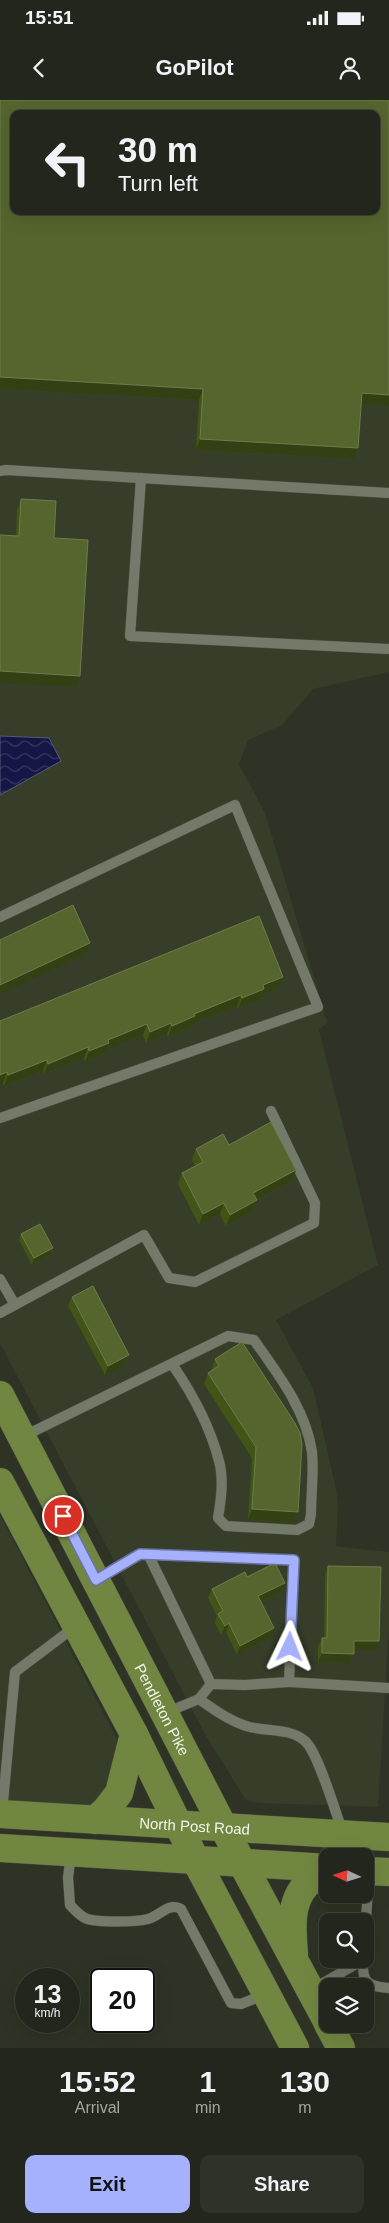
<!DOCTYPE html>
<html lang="en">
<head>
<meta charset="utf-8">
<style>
  :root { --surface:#22261c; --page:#2e3229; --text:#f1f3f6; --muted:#a2a5a3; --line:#3f433b; --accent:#a5b1fc }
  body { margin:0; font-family:Helvetica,sans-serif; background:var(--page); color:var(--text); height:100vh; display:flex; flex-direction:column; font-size:19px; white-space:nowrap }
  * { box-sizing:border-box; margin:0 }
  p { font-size:16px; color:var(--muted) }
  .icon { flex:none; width:28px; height:28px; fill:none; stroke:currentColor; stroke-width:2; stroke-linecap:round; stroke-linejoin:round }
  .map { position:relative; height:1948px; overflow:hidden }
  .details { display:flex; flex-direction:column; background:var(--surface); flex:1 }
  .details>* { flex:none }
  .hud { position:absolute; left:10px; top:10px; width:370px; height:105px; border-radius:10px; box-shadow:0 5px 20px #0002,0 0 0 1px var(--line); background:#22261c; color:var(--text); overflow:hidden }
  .needle { width:32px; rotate:274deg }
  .controls { position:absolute; left:319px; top:1748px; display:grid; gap:10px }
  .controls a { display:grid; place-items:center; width:55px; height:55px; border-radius:10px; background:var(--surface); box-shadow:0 5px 20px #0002,0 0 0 1px var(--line); font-size:25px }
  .speed { position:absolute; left:15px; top:1868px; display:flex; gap:10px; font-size:25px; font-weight:700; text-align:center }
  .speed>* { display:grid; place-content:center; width:65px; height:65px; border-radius:50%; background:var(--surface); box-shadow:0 5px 20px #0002,0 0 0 1px var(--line); line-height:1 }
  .speed small { font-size:12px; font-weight:400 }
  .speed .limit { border:2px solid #111; border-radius:8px; background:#fff; color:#111 }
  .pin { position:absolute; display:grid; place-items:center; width:42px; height:42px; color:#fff; margin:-21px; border:2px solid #fff; border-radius:50%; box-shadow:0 1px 5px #0007 }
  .me { position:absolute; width:55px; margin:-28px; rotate:2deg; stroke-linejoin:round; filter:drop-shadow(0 0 4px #0008) }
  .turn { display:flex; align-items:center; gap:18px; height:105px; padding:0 25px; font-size:22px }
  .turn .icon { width:65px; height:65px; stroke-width:2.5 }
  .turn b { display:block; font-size:35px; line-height:42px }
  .eta { display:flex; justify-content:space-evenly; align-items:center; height:85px; text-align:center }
  .eta b { font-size:30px; font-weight:700; line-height:35px }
  .button { display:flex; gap:10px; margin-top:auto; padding:10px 25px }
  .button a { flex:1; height:58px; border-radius:10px; background:var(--accent); color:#111; font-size:20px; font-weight:700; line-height:58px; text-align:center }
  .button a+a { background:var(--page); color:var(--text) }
  .status { display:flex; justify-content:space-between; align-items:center; height:35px; padding:0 25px; background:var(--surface); direction:ltr }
  .status svg { height:14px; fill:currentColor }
  header { display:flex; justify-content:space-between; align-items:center; height:65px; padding:0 25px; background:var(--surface); font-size:22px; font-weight:700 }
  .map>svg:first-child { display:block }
  .built { fill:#363e29; fill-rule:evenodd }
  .water { fill:url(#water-waves); stroke:#575978 }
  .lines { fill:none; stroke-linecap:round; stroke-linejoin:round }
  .service-casing { stroke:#4b4f42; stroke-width:11 }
  .primary-casing { stroke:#4b4f42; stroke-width:29 }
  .service { stroke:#737a69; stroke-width:10 }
  .primary { stroke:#718741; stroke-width:28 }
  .wall { fill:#435417 }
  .shaded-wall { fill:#334013 }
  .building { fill:#56652e; stroke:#6e7c4b; fill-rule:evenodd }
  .route-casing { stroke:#6b73a4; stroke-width:12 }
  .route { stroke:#a5b1fc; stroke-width:9 }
  .labels { text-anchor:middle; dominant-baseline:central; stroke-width:5; stroke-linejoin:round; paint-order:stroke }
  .street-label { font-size:15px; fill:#f1f5eb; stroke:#2e3325 }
</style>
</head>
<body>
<div class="status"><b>15:51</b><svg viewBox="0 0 49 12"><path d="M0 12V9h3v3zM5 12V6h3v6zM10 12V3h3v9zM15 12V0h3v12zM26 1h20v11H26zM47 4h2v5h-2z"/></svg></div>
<header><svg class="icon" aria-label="back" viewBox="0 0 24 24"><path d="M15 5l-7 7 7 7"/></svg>GoPilot<svg class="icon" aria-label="person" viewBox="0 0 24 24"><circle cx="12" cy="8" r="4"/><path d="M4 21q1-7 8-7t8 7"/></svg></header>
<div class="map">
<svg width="389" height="1948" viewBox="0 0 389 1948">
  <defs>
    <pattern id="water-waves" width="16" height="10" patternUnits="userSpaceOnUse" patternTransform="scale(1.25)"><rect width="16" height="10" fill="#151646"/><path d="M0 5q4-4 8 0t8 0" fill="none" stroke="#383861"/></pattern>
  </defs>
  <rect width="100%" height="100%" fill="#2e3325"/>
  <!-- built -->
  <g class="built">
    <path d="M 0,0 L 389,0 L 389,572 L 313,589 L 282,625 L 248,640 L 239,664 L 265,713 L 327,922 L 319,930 L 378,1165 L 276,1220 L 313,1288 L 336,1389 L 338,1405 L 336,1446 L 389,1452 L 389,1526 L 378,1707 L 259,1703 L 246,1700 L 206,1636 L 0,1243 ZM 14,14 L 376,14 L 376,111 L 14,111 Z"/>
    <path d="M 0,1415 L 123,1651 L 101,1706 L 0,1705 Z"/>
  </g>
  <!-- water -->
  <path class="water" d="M 0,636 L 49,638 L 61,661 L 0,695 Z"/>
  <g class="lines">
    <!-- service casing -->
    <g class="service-casing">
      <g id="service">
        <path d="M 0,371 L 6,370 L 389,393"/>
        <path d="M 141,378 L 130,536 L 389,549"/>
        <path d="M 0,817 L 235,705 L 318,907 L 0,1018"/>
        <path d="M 0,1179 L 15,1205"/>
        <path d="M 0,1213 L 144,1135 L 169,1178 L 195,1182 L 314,1123 L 315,1103 L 271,1011"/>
        <path d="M 22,1337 L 228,1236 L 254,1240 C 278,1274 306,1310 312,1352 C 314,1372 311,1394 311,1414 L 309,1424 L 297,1430 L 226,1426 L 218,1418 C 221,1400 224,1379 219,1361 C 210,1326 192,1293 172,1264"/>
        <path d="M 148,1454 L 211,1584 L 245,1585 L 289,1582"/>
        <path d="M 97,1479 L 140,1454 L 294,1460 L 289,1582 L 389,1588"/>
        <path d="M 199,1599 C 213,1609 228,1620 246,1626 C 264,1632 289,1627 305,1641 C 318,1652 336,1714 343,1733"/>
        <path d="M 165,1613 L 199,1599 L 211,1584"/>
        <path d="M 2,1713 L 15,1572 L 76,1526"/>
        <path d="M 71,1753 L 68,1778 L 70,1805 C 74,1809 79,1815 85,1818 C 95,1823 137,1822 148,1819 C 160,1816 168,1802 181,1809 L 231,1903 L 241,1904 L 266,1894"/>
        <path d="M 365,1836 L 369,1772"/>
        <path d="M 363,1859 C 362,1882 366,1886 389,1888"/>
        <path d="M 311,1890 L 363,1860"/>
      </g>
    </g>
    <!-- primary casing -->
    <g class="primary-casing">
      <g id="primary">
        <path id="s1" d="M 0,1295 L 242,1763 L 328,1923"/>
        <path d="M 0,1382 L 134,1634 L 196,1761 L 295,1948"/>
        <path id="s2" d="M 0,1714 L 389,1737"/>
        <path d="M 95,1720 L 105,1711 L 119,1693 L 134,1634"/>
        <path d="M 0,1748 L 328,1768"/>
        <path d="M 365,1771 L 389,1772"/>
        <path d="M 294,1854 C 292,1831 289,1802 307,1784 C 312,1779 321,1776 328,1773"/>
        <path d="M 328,1924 L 341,1948"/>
      </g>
    </g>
    <!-- service -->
    <use href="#service" class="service"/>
    <!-- primary -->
    <use href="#primary" class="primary"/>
  </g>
  <!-- wall -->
  <g class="wall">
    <path d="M 0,0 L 389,306 L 361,304 L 354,359 L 196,350 L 199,300 L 0,289 Z"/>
    <path d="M 21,399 L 54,438 L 76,587 L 16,436 L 17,410 Z"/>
    <path d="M 279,888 L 262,895 L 260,900 L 238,909 L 237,906 L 192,924 L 191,927 L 168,937 L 167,934 L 146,943 L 143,935 L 107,950 L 105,954 L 85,962 L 84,958 L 44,974 L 43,971 L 4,986 L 3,983 L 0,985 L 0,921 Z"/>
    <path d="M 229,1045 L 296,1070 L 292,1081 L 257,1100 L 253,1111 L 226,1126 L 220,1114 L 199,1125 L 178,1084 L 182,1073 L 195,1066 L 192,1060 L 196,1049 Z"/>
    <path d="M 21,1134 L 53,1148 L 51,1154 L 32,1165 L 19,1140 Z"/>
    <path d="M 72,1197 L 129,1255 L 126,1264 L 105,1275 L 68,1206 Z"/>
    <path d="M 242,1242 L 298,1412 L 294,1423 L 248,1420 L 252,1358 L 204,1284 L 208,1273 L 211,1271 L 215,1259 Z"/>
    <path d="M 328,1466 L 376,1550 L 354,1550 L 354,1554 L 350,1563 L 318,1562 L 318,1547 L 322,1538 L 324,1538 L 325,1475 Z"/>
    <path d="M 247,1477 L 285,1483 L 281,1492 L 261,1502 L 271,1537 L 237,1555 L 226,1532 L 221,1535 L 215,1523 L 217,1516 L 208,1498 L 212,1489 Z"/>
  </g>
  <!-- shaded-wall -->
  <g class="shaded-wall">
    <path d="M 0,277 L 203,289 L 199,300 L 0,289 Z"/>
    <path d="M 362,293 L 389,295 L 389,306 L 358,304 Z"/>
    <path d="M 200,339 L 358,348 L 354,359 L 196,350 Z"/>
    <path d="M 0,571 L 80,576 L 76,587 L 0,583 Z"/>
    <path d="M 90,843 L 86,854 L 0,894 L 0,885 Z"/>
    <path d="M 283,877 L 279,888 L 262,895 L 260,900 L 238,909 L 242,898 L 263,885 Z"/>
    <path d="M 241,895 L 237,906 L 192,924 L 191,927 L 168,937 L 172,926 L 194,914 Z"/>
    <path d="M 171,923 L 167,934 L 146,943 L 150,932 Z"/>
    <path d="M 147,924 L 143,935 L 107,950 L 105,954 L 85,962 L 89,951 L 108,940 Z"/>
    <path d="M 88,947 L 84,958 L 44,974 L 48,964 Z"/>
    <path d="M 47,960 L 43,971 L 4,986 L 8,975 Z"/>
    <path d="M 7,972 L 3,983 L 0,985 L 0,975 Z"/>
    <path d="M 296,1070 L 292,1081 L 249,1104 L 253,1093 Z"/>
    <path d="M 257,1100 L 253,1111 L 226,1126 L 230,1115 Z"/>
    <path d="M 224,1103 L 220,1114 L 199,1125 L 203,1114 Z"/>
    <path d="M 53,1148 L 51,1154 L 32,1165 L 34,1158 Z"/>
    <path d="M 129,1255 L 126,1264 L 105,1275 L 108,1266 Z"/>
    <path d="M 252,1409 L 298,1412 L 294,1423 L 248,1420 Z"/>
    <path d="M 285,1483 L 281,1492 L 254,1505 L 258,1496 Z"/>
    <path d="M 229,1523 L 226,1532 L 221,1535 L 225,1526 Z"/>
    <path d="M 274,1528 L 271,1537 L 237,1555 L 240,1546 Z"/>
    <path d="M 354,1541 L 379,1541 L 376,1550 L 351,1550 Z"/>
    <path d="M 322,1553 L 354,1554 L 350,1563 L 318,1562 Z"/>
  </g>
  <!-- building -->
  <g class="building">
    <path d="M 0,0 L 389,0 L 389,295 L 362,293 L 358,348 L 200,339 L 203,289 L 0,277 ZM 14,14 L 376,14 L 376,111 L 14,111 Z"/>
    <path d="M 21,399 L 56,401 L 54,438 L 88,440 L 80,576 L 0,571 L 0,435 L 19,436 Z"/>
    <path d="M 73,805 L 90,843 L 0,885 L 0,840 Z"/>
    <path d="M 259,816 L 283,877 L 263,885 L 264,889 L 242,898 L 241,895 L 194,914 L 195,916 L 172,926 L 171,923 L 150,932 L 147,924 L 108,940 L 109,943 L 89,951 L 88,947 L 48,964 L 47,960 L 8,975 L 7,972 L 0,975 L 0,921 Z"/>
    <path d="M 271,1022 L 296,1070 L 253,1093 L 257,1100 L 230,1115 L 224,1103 L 203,1114 L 182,1073 L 203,1062 L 196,1049 L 223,1034 L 229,1045 Z"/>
    <path d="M 40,1124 L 53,1148 L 34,1158 L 21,1134 Z"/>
    <path d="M 93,1186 L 129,1255 L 108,1266 L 72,1197 Z"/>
    <path d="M 242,1242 L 295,1323 L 300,1333 L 302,1344 L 298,1412 L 252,1409 L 256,1347 L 208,1273 L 219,1266 L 215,1259 Z"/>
    <path d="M 275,1463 L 285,1483 L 258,1496 L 274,1528 L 240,1546 L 229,1523 L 225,1526 L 218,1514 L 223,1511 L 212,1489 L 245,1472 L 247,1477 Z"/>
    <path d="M 328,1466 L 381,1467 L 379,1541 L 354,1541 L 354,1554 L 322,1553 L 322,1538 L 327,1538 Z"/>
  </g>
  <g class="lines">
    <!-- route casing -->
    <g class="route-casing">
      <path id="route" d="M 63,1416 L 96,1480 L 140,1454 L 294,1460 L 290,1547"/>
    </g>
    <!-- route -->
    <use href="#route" class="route"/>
  </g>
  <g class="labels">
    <!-- street labels -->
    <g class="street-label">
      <text stroke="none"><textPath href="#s1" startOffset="354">Pendleton Pike</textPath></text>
      <text stroke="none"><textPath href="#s2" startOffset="195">North Post Road</textPath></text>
    </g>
  </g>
</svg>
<div class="controls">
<a><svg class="needle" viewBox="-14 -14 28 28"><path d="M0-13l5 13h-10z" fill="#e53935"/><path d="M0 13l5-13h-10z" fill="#a2a5a3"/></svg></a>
<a><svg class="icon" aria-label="search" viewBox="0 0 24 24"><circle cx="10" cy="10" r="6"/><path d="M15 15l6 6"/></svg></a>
<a><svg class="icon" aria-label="layers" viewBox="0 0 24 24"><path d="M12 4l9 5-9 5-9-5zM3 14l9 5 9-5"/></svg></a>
</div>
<div class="speed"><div>13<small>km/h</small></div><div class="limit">20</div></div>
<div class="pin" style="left:63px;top:1416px;background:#d93025"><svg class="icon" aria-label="arrive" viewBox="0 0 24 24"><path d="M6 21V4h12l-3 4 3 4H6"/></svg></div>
<svg class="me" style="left:290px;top:1547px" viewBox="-20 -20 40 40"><path d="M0-17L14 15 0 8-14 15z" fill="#a5b1fc" stroke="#fff" stroke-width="4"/></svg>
<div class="hud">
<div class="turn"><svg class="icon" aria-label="left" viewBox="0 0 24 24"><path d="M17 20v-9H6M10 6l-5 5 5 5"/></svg><div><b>30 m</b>Turn left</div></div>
</div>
</div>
<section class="details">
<div class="eta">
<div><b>15:52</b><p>Arrival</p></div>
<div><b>1</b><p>min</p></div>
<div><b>130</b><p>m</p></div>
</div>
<div class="button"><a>Exit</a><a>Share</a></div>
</section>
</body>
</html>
